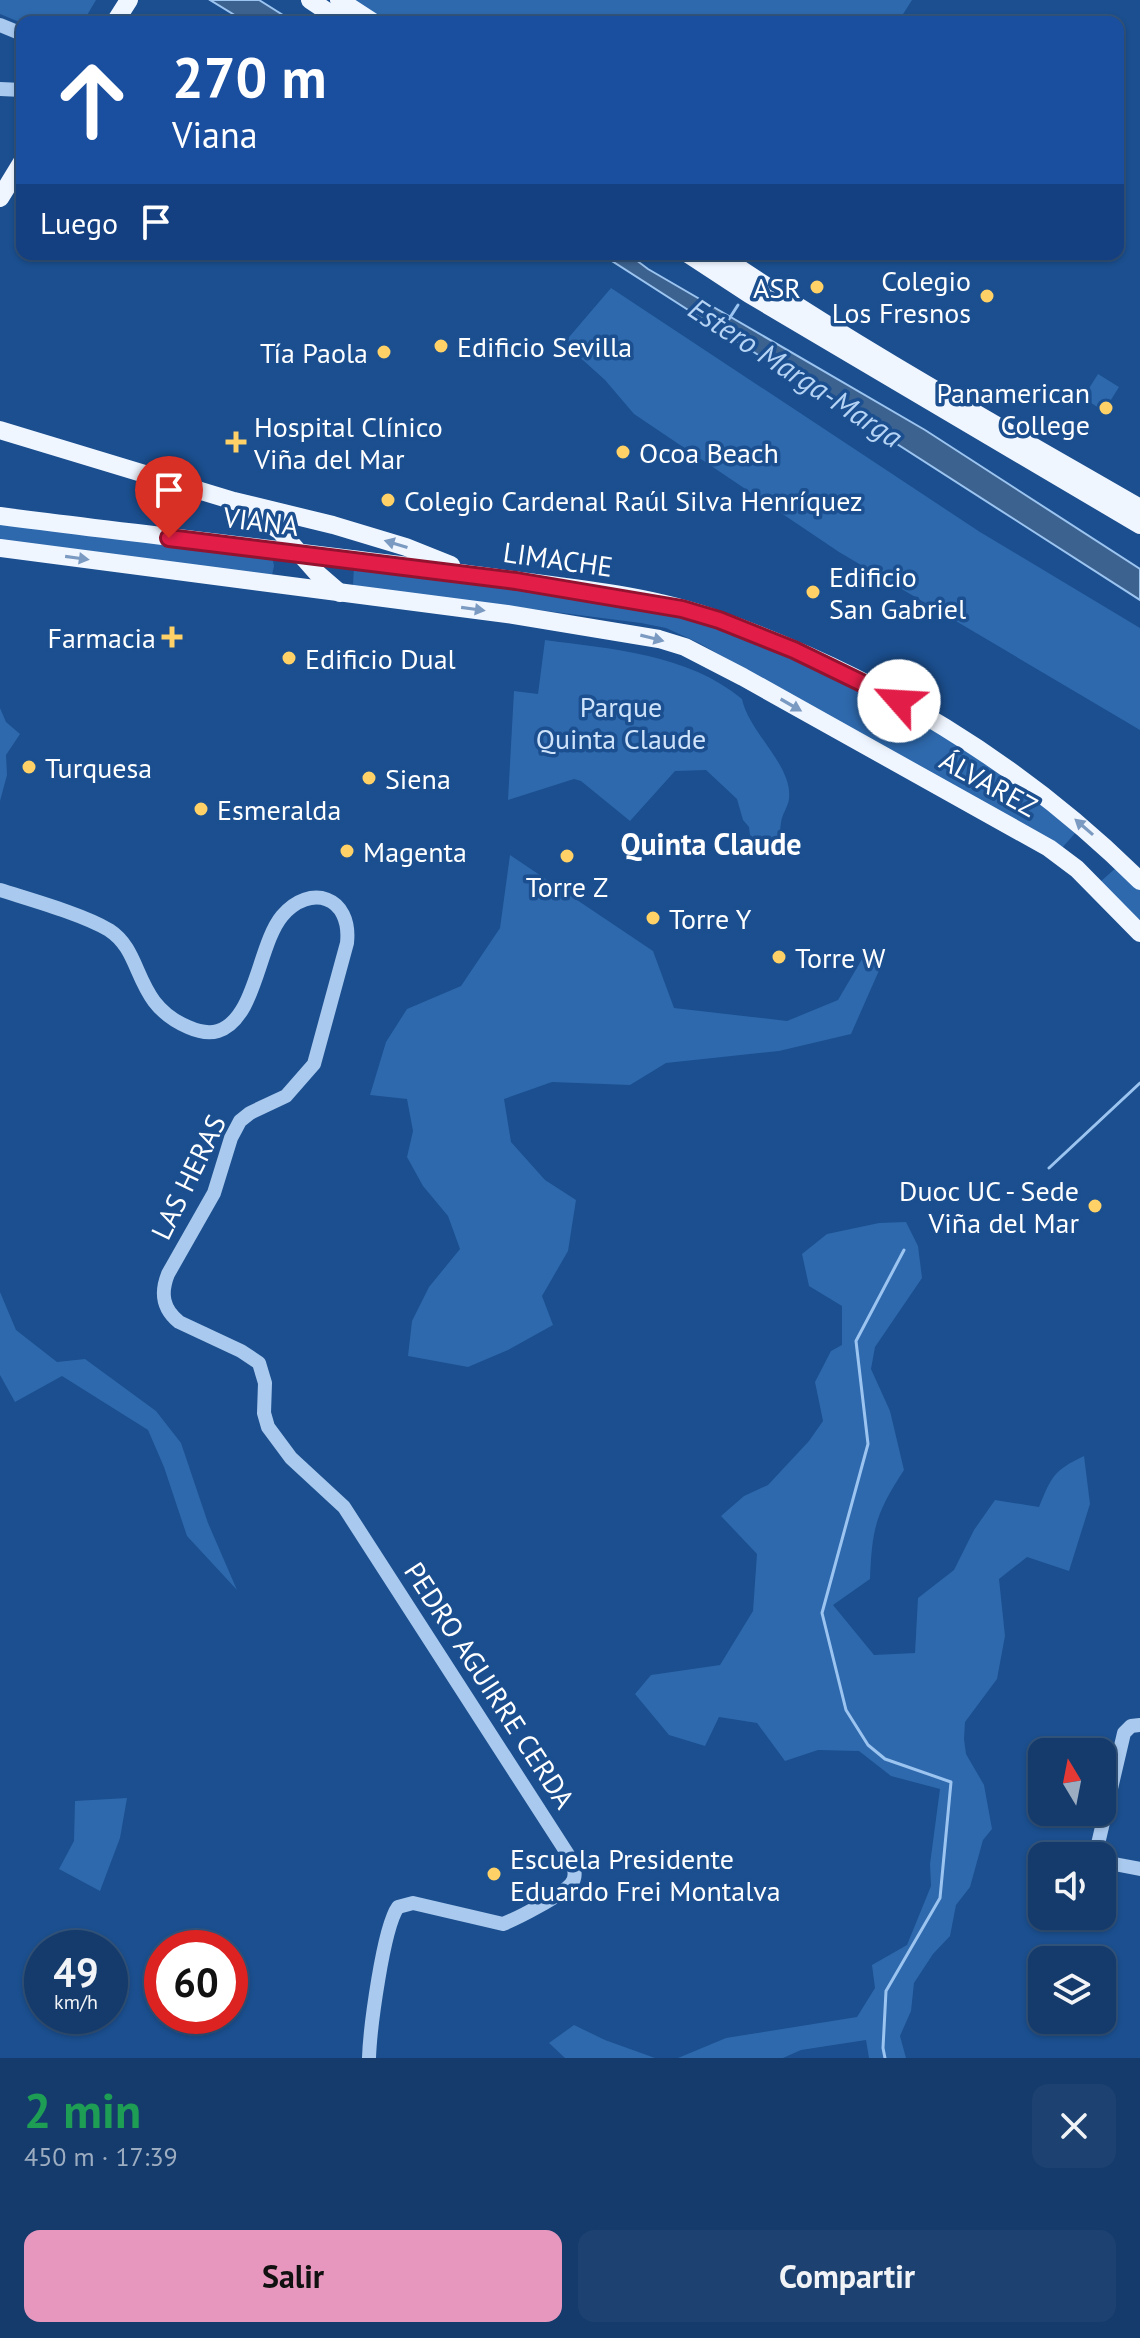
<!DOCTYPE html>
<html lang="es">
<head>
<meta charset="utf-8">
<style>
  :root { --surface:#143b6b; --page:#1d4271; --text:#f1f3f6; --muted:#9dadc1; --line:#33557e; --accent:#e797bd }
  body { margin:0; font-family:"PT Sans",sans-serif; background:var(--page); color:var(--text); height:100vh; display:flex; flex-direction:column; font-size:30px; white-space:nowrap }
  * { box-sizing:border-box; margin:0 }
  p { font-size:26px; color:var(--muted) }
  .icon { flex:none; width:44px; height:44px; fill:none; stroke:currentColor; stroke-width:2; stroke-linecap:round; stroke-linejoin:round }
  .map { position:relative; height:2058px; overflow:hidden }
  .side { display:flex; flex-direction:column; background:var(--surface); flex:1 }
  .side>* { flex:none }
  .hud { position:absolute; left:16px; top:16px; width:1108px; height:244px; border-radius:16px; box-shadow:0 2px 6px #0004,0 0 0 2px var(--line); background:#1a4fa0; color:#fff; overflow:hidden }
  .needle { width:52px; rotate:350deg }
  .buttons { position:absolute; left:1028px; top:1738px; display:grid; gap:16px }
  .buttons a { display:grid; place-items:center; width:88px; height:88px; border-radius:16px; background:var(--surface); box-shadow:0 2px 6px #0004,0 0 0 2px var(--line); font-size:40px }
  .speed { position:absolute; left:24px; top:1930px; display:flex; gap:16px; font-size:40px; font-weight:700; text-align:center }
  .speed>* { display:grid; place-content:center; width:104px; height:104px; border-radius:50%; background:var(--surface); box-shadow:0 2px 6px #0004,0 0 0 2px var(--line); line-height:1 }
  .speed small { font-size:20px; font-weight:400 }
  .speed .limit { border:12px solid #d22; background:#fff; color:#111 }
  .pin { position:absolute; display:grid; place-items:center; width:68px; height:68px; color:#fff; margin:-82px -34px; border-radius:50% 50% 50% 0; rotate:-45deg; box-shadow:0 0 8px #0007 }
  .pin .icon { rotate:45deg }
  .me { position:absolute; width:88px; margin:-44px; rotate:296deg; stroke-linejoin:round; filter:drop-shadow(0 0 6px #0008) }
  .turn { display:flex; align-items:center; gap:28px; height:168px; padding:0 24px; font-size:36px }
  .turn .icon { width:104px; height:104px; stroke-width:2.5 }
  .turn b { display:block; font-size:56px; line-height:68px }
  .then { display:flex; align-items:center; height:76px; padding:0 24px; background:#0003; gap:16px; font-size:30px }
  .round { display:grid; place-items:center; flex:none; width:84px; height:84px; border-radius:16px; background:var(--page) }
  .headline { display:flex; align-items:center; justify-content:space-between; height:136px; padding:0 24px }
  h1 { font-size:48px; font-weight:700; line-height:60px; color:#1e9e55 }
  .button { display:flex; gap:16px; margin-top:auto; padding:16px 24px }
  .button a { flex:1; height:92px; border-radius:16px; background:var(--accent); color:#111; font-size:32px; font-weight:700; line-height:92px; text-align:center }
  .button a+a { background:var(--page); color:var(--text) }
  .map>svg:first-child { display:block }
  .green { fill:#2e69ad }
  .water { fill:#3c6290; stroke:#9cc4f0; stroke-width:2 }
  .lines { fill:none; stroke-linecap:round; stroke-linejoin:round }
  .stream { stroke:#9cc4f0; stroke-width:3 }
  .minor { stroke:#a9c9ee; stroke-width:14 }
  .major { stroke:#f0f6ff; stroke-width:18 }
  .oneway { fill:#7b9ac1 }
  .route-casing { stroke:#92132f; stroke-width:20 }
  .route { stroke:#e11d48; stroke-width:14 }
  .poi-dot { fill:#ffd166; stroke:#1b4f8f; stroke-width:3 }
  .labels { text-anchor:middle; dominant-baseline:central; stroke-width:7; stroke-linejoin:round; paint-order:stroke }
  .poi-label { font-size:28px; fill:#fff; stroke:#1b4f8f; text-anchor:start }
  .street-label { font-size:28px; fill:#fff; stroke:#1b4f8f }
  .park-label { font-size:28px; fill:#cfe3fa; stroke:#1b4f8f }
  .water-label { font-size:30px; font-style:italic; fill:#b5d3f5; stroke:#1b4f8f }
  .neighbourhood-label { font-size:30px; font-weight:bold; fill:#fff; stroke:#1b4f8f }
</style>
</head>
<body>
<div class="map">
<svg width="1140" height="2058" viewBox="0 0 1140 2058">
  <rect width="100%" height="100%" fill="#1b4f8f"/>
  <!-- green -->
  <g class="green">
    <path d="M 0,0 L 96,0 L 83,22 L 22,23 L 0,14 Z"/>
    <path d="M 349,0 L 912,0 L 898,22 L 383,22 Z"/>
    <path d="M 611,288 L 980,532 L 1140,628 L 1140,730 L 839,552 L 634,414 L 605,380 L 564,343 Z"/>
    <path d="M 1098,374 L 1119,387 L 1104,411 L 1083,398 Z"/>
    <path d="M 0,520 L 272,556 L 274,566 L 272,575 L 0,541 Z"/>
    <path d="M 354,565 L 664,609 L 712,624 L 912,711 L 1077,831 L 1062,848 L 699,643 L 666,628 L 641,623 L 353,586 Z"/>
    <path d="M 545,640 C 612,649 688,654 742,699 C 749,733 793,765 789,799 C 788,807 782,814 781,823 C 779,835 782,841 771,850 L 750,835 L 749,827 L 743,820 L 737,799 L 706,770 L 675,771 L 630,821 L 581,781 L 574,779 L 508,800 L 514,691 L 538,694 Z"/>
    <path d="M 0,708 L 6,722 L 20,734 L 6,755 L 7,775 L 0,801 Z"/>
    <path d="M 510,855 L 653,951 L 674,1008 L 787,1021 L 838,1000 L 865,954 L 881,966 L 851,1034 L 779,1051 L 666,1063 L 630,1085 L 552,1082 L 504,1099 L 511,1142 L 545,1180 L 576,1200 L 568,1251 L 542,1296 L 553,1325 L 508,1350 L 468,1367 L 408,1356 L 412,1321 L 429,1287 L 460,1249 L 448,1216 L 423,1186 L 407,1157 L 413,1131 L 407,1099 L 370,1095 L 386,1042 L 407,1009 L 461,986 L 500,928 Z"/>
    <path d="M 1117,867 L 1140,890 L 1140,926 L 1100,882 Z"/>
    <path d="M 906,1222 L 918,1246 L 922,1278 L 875,1347 L 871,1369 L 890,1411 L 904,1470 C 876,1513 872,1528 870,1579 L 833,1605 L 874,1655 L 915,1653 L 918,1598 L 954,1570 L 974,1530 L 995,1500 L 1039,1507 C 1052,1476 1053,1471 1084,1456 L 1090,1504 L 1069,1571 L 1027,1557 L 999,1579 L 1005,1636 L 997,1679 L 965,1722 L 964,1739 L 966,1754 L 984,1785 L 992,1829 L 983,1840 L 970,1887 L 956,1905 L 950,1936 L 933,1954 L 914,1983 L 911,2011 L 900,2036 L 906,2058 L 869,2058 L 866,2040 L 801,2050 L 783,2058 L 678,2058 L 726,2038 L 857,2017 L 875,1988 L 872,1965 L 907,1945 L 931,1886 L 930,1864 L 940,1789 L 891,1776 L 859,1751 L 818,1750 L 785,1761 L 757,1723 L 719,1717 L 705,1746 L 669,1735 L 635,1694 L 651,1675 L 720,1665 L 753,1611 L 757,1554 L 721,1516 L 744,1496 L 768,1485 L 809,1441 L 823,1421 L 815,1382 L 831,1351 L 842,1345 L 842,1306 L 809,1286 L 802,1254 L 827,1234 L 879,1223 Z"/>
    <path d="M 0,1292 L 16,1330 L 57,1362 L 85,1359 L 156,1411 L 181,1443 L 208,1523 L 237,1590 L 187,1536 L 164,1467 L 148,1430 L 62,1376 L 15,1402 L 0,1375 Z"/>
    <path d="M 127,1798 L 120,1838 L 100,1891 L 59,1869 L 74,1841 L 75,1801 Z"/>
    <path d="M 574,2025 L 605,2040 L 655,2058 L 565,2058 L 549,2043 Z"/>
  </g>
  <!-- water -->
  <g class="water">
    <path d="M 210,0 L 259,0 L 294,22 L 246,22 Z"/>
    <path d="M 601,254 L 628,254 L 648,269 L 925,430 L 1140,569 L 1140,600 Z"/>
  </g>
  <g class="lines">
    <!-- stream -->
    <g class="stream">
      <path d="M 729,319 L 738,305"/>
      <path d="M 1049,1168 L 1140,1083"/>
      <path d="M 885,2058 L 883,2048 L 886,1991 L 940,1898 L 951,1782 L 885,1759 L 868,1745 L 846,1710 L 822,1613 L 868,1444 L 856,1341 L 904,1250"/>
    </g>
    <!-- minor -->
    <g class="minor">
      <path d="M 0,25 L 22,34"/>
      <path d="M 0,89 L 22,90"/>
      <path d="M 0,890 C 31,900 82,914 109,930 C 145,953 132,1003 188,1027 C 197,1031 208,1034 218,1031 C 256,1019 258,945 282,916 C 310,883 352,896 347,943 L 314,1064 L 286,1096 L 250,1113 L 240,1121 L 231,1138 L 214,1193 L 168,1274 C 160,1294 163,1309 179,1322 L 241,1351 L 259,1363 L 265,1383 L 264,1413 L 268,1427 L 291,1458 L 344,1507 L 567,1853 C 572,1862 579,1875 571,1884 C 561,1896 518,1918 503,1924 L 413,1903 L 398,1907 C 383,1928 370,2029 369,2058"/>
      <path d="M 1101,1856 L 1098,1844 L 1124,1733 L 1131,1726 L 1140,1725"/>
      <path d="M 1102,1859 L 1109,1863 L 1140,1869"/>
    </g>
    <!-- major -->
    <g class="major">
      <path d="M 310,0 L 343,22"/>
      <path d="M 339,0 L 373,22"/>
      <path d="M 115,22 L 129,0"/>
      <path d="M 0,198 L 22,162"/>
      <path d="M 688,254 L 749,294 L 1140,525"/>
      <path d="M 718,254 C 854,346 998,426 1140,508"/>
      <path d="M 0,430 L 234,501 L 333,525 L 406,547 L 451,565"/>
      <path d="M 247,509 L 280,531 L 318,574 L 340,593"/>
      <path d="M 0,516 C 161,537 323,554 483,576 C 561,587 645,593 719,620 C 877,676 1022,763 1140,881"/>
      <path d="M 0,548 L 507,614 L 659,639 L 685,647 L 743,677 L 1049,848 L 1077,869 L 1140,933"/>
    </g>
  </g>
  <!-- one-way arrows -->
  <defs><path id="oneway-solid" d="M-6-.8H1V-3.2L6.5 0L1 3.2V.8H-6Z" transform="scale(2)"/></defs>
  <g class="oneway">
    <use href="#oneway-solid" transform="translate(396 544) rotate(-163)"/>
    <use href="#oneway-solid" transform="translate(77 558) rotate(8)"/>
    <use href="#oneway-solid" transform="translate(473 609) rotate(8)"/>
    <use href="#oneway-solid" transform="translate(652 638) rotate(14)"/>
    <use href="#oneway-solid" transform="translate(791 705) rotate(30)"/>
    <use href="#oneway-solid" transform="translate(1084 827) rotate(-139)"/>
  </g>
  <g class="lines">
    <!-- route casing -->
    <g class="route-casing">
      <path id="route" d="M 169,538 L 516,581 L 682,609 L 719,620 L 794,650 L 899,701"/>
    </g>
    <!-- route -->
    <use href="#route" class="route"/>
  </g>
  <!-- markers -->
  <g class="poi-dot">
    <circle cx="817" cy="287" r="8"/>
    <circle cx="987" cy="296" r="8"/>
    <circle cx="441" cy="346" r="8"/>
    <circle cx="384" cy="352" r="8"/>
    <circle cx="1106" cy="408" r="8"/>
    <path d="M232 430h8v8h8v8h-8v8h-8v-8h-8v-8h8z"/>
    <circle cx="623" cy="452" r="8"/>
    <circle cx="388" cy="500" r="8"/>
    <circle cx="813" cy="592" r="8"/>
    <path d="M168 625h8v8h8v8h-8v8h-8v-8h-8v-8h8z"/>
    <circle cx="289" cy="658" r="8"/>
    <circle cx="29" cy="767" r="8"/>
    <circle cx="369" cy="778" r="8"/>
    <circle cx="201" cy="809" r="8"/>
    <circle cx="347" cy="851" r="8"/>
    <circle cx="567" cy="856" r="8"/>
    <circle cx="653" cy="918" r="8"/>
    <circle cx="779" cy="957" r="8"/>
    <circle cx="1095" cy="1206" r="8"/>
    <circle cx="494" cy="1874" r="8"/>
  </g>
  <g class="labels">
    <!-- poi labels -->
    <g class="poi-label">
      <text x="971" y="280" text-anchor="end">Colegio<tspan x="971" dy="32">Los Fresnos</tspan></text>
      <text x="801" y="287" text-anchor="end">ASR</text>
      <text x="457" y="346">Edificio Sevilla</text>
      <text x="368" y="352" text-anchor="end">Tía Paola</text>
      <text x="1090" y="392" text-anchor="end">Panamerican<tspan x="1090" dy="32">College</tspan></text>
      <text x="254" y="426">Hospital Clínico<tspan x="254" dy="32">Viña del Mar</tspan></text>
      <text x="639" y="452">Ocoa Beach</text>
      <text x="404" y="500">Colegio Cardenal Raúl Silva Henríquez</text>
      <text x="829" y="576">Edificio<tspan x="829" dy="32">San Gabriel</tspan></text>
      <text x="156" y="637" text-anchor="end">Farmacia</text>
      <text x="305" y="658">Edificio Dual</text>
      <text x="45" y="767">Turquesa</text>
      <text x="385" y="778">Siena</text>
      <text x="217" y="809">Esmeralda</text>
      <text x="363" y="851">Magenta</text>
      <text x="567" y="886" text-anchor="middle">Torre Z</text>
      <text x="669" y="918">Torre Y</text>
      <text x="795" y="957">Torre W</text>
      <text x="1079" y="1190" text-anchor="end">Duoc UC - Sede<tspan x="1079" dy="32">Viña del Mar</tspan></text>
      <text x="510" y="1858">Escuela Presidente<tspan x="510" dy="32">Eduardo Frei Montalva</tspan></text>
    </g>
    <!-- street labels -->
    <g class="street-label">
      <text transform="translate(261 521) rotate(7)">VIANA</text>
      <text transform="translate(558 559) rotate(8)">LIMACHE</text>
      <text transform="translate(989 783) rotate(29)">ÁLVAREZ</text>
      <text transform="translate(188 1177) rotate(-64)">LAS HERAS</text>
      <text transform="translate(490 1685) rotate(57)">PEDRO AGUIRRE CERDA</text>
    </g>
    <!-- park labels -->
    <g class="park-label">
      <text x="621" y="706">Parque<tspan x="621" dy="32">Quinta Claude</tspan></text>
    </g>
    <!-- water labels -->
    <g class="water-label">
      <text transform="translate(796 372) rotate(33)">Estero Marga-Marga</text>
    </g>
    <!-- neighbourhood labels -->
    <g class="neighbourhood-label">
      <text x="711" y="843">Quinta Claude</text>
    </g>
  </g>
</svg>
<div class="buttons">
<a><svg class="needle" viewBox="-14 -14 28 28"><path d="M0-13l5 13h-10z" fill="#e53935"/><path d="M0 13l5-13h-10z" fill="#9dadc1"/></svg></a>
<a><svg class="icon" aria-label="sound" viewBox="0 0 24 24"><path d="M4 9h4l5-4v14l-5-4H4zM17 9q2 3 0 6"/></svg></a>
<a><svg class="icon" aria-label="layers" viewBox="0 0 24 24"><path d="M12 4l9 5-9 5-9-5zM3 14l9 5 9-5"/></svg></a>
</div>
<div class="speed"><div>49<small>km/h</small></div><div class="limit">60</div></div>
<div class="pin" style="left:169px;top:538px;background:#d93025"><svg class="icon" aria-label="arrive" viewBox="0 0 24 24"><path d="M6 21V4h12l-3 4 3 4H6"/></svg></div>
<svg class="me" style="left:899px;top:701px" viewBox="-20 -20 40 40"><circle r="19" fill="#fff"/><path d="M0-13L10 11 0 6-10 11z" fill="#e11d48"/></svg>
<div class="hud">
<div class="turn"><svg class="icon" aria-label="ahead" viewBox="0 0 24 24"><path d="M12 20V5M6 11l6-6 6 6"/></svg><div><b>270 m</b>Viana</div></div>
<div class="then">Luego<svg class="icon" aria-label="arrive" viewBox="0 0 24 24"><path d="M6 21V4h12l-3 4 3 4H6"/></svg></div>
</div>
</div>
<section class="side">
<div class="headline"><div><h1>2 min</h1><p>450 m · 17:39</p></div><a class="round"><svg class="icon" aria-label="close" viewBox="0 0 24 24"><path d="M6 6l12 12M18 6L6 18"/></svg></a></div>
<div class="button"><a>Salir</a><a>Compartir</a></div>
</section>
</body>
</html>
